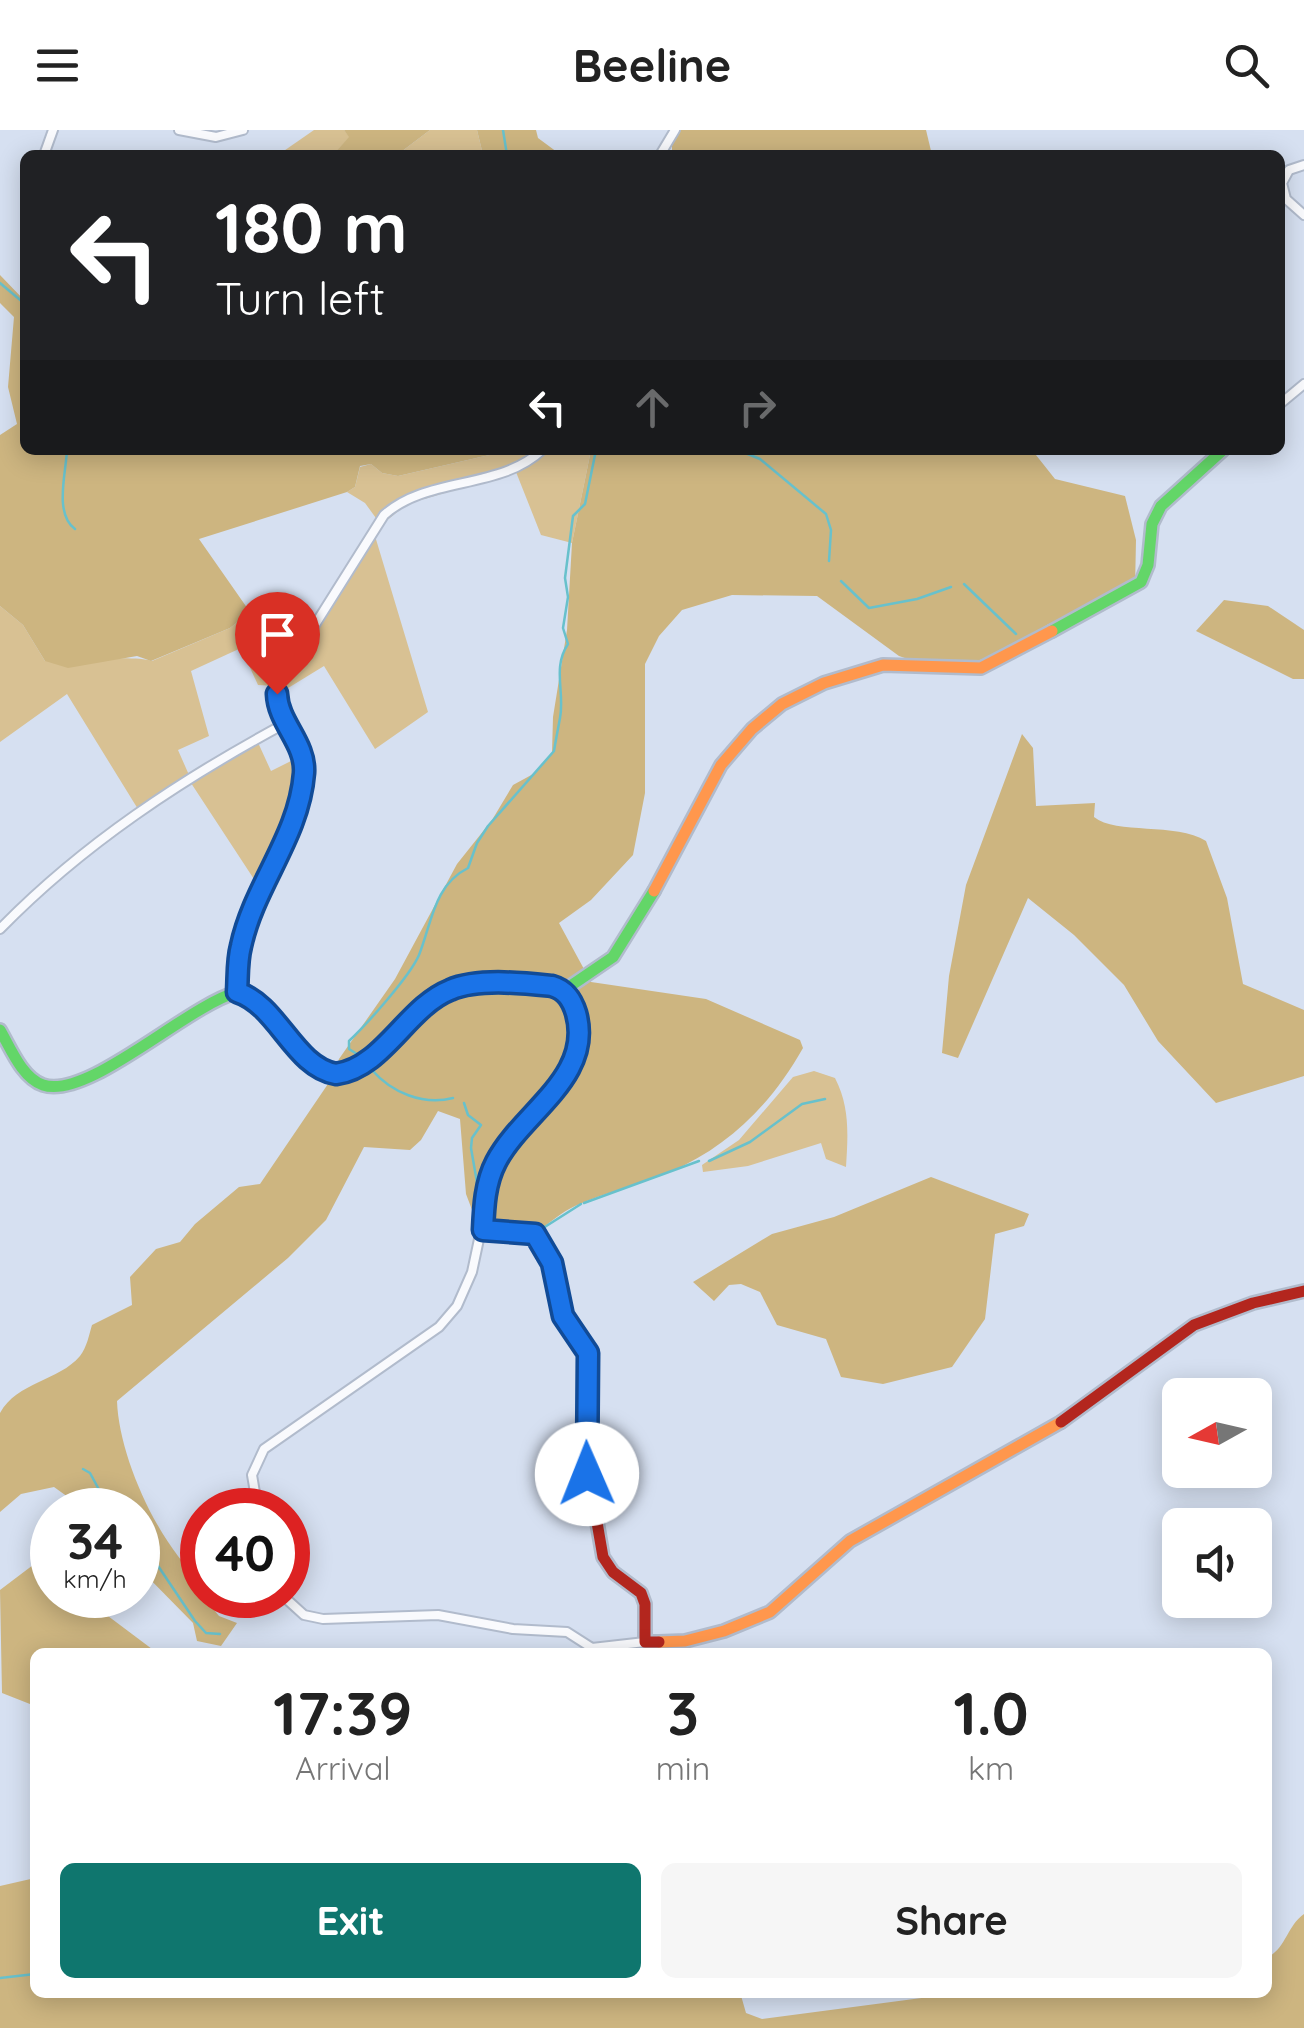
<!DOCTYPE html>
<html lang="en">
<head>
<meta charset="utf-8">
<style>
  :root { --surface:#fff; --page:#f6f6f6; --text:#222; --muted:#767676; --accent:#0f766e }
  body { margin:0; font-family:Quicksand,sans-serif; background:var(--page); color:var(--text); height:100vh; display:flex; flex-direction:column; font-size:38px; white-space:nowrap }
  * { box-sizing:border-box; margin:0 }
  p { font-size:32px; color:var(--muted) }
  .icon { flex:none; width:55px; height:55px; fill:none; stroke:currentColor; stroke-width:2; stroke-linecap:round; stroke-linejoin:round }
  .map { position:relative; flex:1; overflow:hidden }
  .panel { position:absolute; left:30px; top:1518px; width:1242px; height:350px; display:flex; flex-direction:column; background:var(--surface); border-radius:15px; box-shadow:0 5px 25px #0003 }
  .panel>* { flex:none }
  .guide { position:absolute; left:20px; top:20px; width:1265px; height:305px; border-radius:15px; box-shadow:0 5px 25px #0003; background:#202124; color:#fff; overflow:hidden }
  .needle { width:65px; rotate:262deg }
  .fabs { position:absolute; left:1162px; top:1248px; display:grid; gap:20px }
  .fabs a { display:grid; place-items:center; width:110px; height:110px; border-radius:15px; background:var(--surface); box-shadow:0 5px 25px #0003; font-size:50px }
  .speed { position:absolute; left:30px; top:1358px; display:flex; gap:20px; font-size:50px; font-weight:700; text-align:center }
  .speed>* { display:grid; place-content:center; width:130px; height:130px; border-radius:50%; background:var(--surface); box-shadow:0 5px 25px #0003; line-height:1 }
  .speed small { font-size:25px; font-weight:400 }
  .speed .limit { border:15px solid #d22; background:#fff; color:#111 }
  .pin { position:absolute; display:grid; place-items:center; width:85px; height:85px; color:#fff; margin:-102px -42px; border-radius:50% 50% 50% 0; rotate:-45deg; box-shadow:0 0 10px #0007 }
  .pin .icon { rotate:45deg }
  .me { position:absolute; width:110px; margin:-55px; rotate:359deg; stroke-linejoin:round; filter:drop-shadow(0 0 8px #0008) }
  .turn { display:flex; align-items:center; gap:35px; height:210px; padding:0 30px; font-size:45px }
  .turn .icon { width:130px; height:130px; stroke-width:2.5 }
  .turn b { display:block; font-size:70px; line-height:85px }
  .lanes { display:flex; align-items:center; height:95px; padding:0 30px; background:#0003; justify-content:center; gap:50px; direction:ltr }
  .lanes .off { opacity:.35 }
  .eta { display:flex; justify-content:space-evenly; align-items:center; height:170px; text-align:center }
  .eta b { font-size:60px; font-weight:700; line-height:70px }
  .primary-button { display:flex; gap:20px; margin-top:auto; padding:20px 30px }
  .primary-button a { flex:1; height:115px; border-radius:15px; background:var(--accent); color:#fff; font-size:40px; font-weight:700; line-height:115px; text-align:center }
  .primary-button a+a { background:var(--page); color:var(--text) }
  header { display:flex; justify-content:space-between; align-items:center; height:130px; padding:0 30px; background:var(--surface); font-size:45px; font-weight:700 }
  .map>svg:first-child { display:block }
  .green { fill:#d8c193 }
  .forest { fill:#cdb580 }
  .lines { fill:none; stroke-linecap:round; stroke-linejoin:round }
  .stream { stroke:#68c1cc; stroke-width:2.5 }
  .street-casing { stroke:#b1bbcc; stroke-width:12 }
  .fast-casing { stroke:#b1bbcc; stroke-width:16 }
  .slow-casing { stroke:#b1bbcc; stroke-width:16 }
  .jam-casing { stroke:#b1bbcc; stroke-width:16 }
  .street { stroke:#f9fafd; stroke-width:8 }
  .fast { stroke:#63d668; stroke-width:11 }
  .slow { stroke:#ff974d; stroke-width:11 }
  .jam { stroke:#b3261e; stroke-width:11 }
  .route-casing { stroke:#114b97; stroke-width:25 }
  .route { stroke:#1a73e8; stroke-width:18 }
</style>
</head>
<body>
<header><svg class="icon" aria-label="menu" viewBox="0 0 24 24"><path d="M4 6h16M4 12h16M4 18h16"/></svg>Beeline<svg class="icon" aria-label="search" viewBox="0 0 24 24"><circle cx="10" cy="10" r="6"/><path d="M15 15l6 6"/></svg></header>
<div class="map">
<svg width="1304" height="1898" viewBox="0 0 1304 1898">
  <rect width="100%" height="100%" fill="#d6e0f1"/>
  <!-- green -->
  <g class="green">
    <path d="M 314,0 L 344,0 L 350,7 L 333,25 L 278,25 Z"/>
    <path d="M 430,0 L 477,0 L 483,25 L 397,25 Z"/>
    <path d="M 511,320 L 591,320 L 572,413 L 541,405 L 516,342 L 407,374 L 381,395 L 365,373 L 347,362 L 355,357 L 360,337 L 371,334 L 382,343 L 398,346 Z"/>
    <path d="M 375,406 L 428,582 L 375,619 L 324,536 L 280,563 L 276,556 L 258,555 L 241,518 L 191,541 L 209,606 L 178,620 L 189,645 L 255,606 L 271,641 L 303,625 L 304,662 L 265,766 L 191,653 L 141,684 L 67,564 L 0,612 L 0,476 L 23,495 L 45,531 C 70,531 134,525 152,531 L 230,498 L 250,482 L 280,546 Z"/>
    <path d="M 814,941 L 835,948 C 850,977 848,1005 846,1037 L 826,1029 L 821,1013 L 748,1036 L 703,1042 L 702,1035 L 739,1010 L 793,947 Z"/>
  </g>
  <!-- forest -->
  <g class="forest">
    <path d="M 344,0 L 430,0 L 397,25 L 333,25 L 349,7 Z"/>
    <path d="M 477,0 L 536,0 L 538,8 L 561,25 L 483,25 Z"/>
    <path d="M 672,0 L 926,0 L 932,25 L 672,25 Z"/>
    <path d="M 0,145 L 25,171 L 25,320 L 511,320 L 398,346 L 382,343 L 371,334 L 360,336 L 355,357 L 347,362 L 199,409 L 250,482 L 230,498 L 151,531 L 137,526 L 68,538 L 45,531 L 23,495 L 0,476 L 0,305 L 17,294 L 8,257 L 14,187 L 0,173 Z"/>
    <path d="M 591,320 L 1032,320 L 1055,349 L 1125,366 L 1136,410 L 1135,459 L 1047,495 L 993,526 L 958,537 L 934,538 L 899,526 L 817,466 L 732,465 L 682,480 L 659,506 L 645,534 L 645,663 L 633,725 L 591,770 L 559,793 L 591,852 L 706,869 L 800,910 L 803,918 C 772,973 730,1016 670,1042 C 639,1055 606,1062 575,1076 C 562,1082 549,1093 537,1102 L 477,1093 L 466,1064 L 460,989 L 438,981 L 421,1010 L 410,1020 L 364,1017 L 326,1090 L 288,1128 L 117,1271 C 119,1328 159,1415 202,1452 L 202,1465 L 213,1465 L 210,1475 L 219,1486 L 237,1493 L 221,1516 L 197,1511 L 193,1493 L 138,1437 L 138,1380 L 86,1380 L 54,1357 L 21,1364 L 0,1382 L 0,1283 C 17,1252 59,1251 80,1226 C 87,1217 89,1205 92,1195 L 132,1175 L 130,1147 L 156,1119 L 180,1112 L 195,1094 L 239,1057 L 260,1054 L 332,948 L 339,929 L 395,849 L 457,734 L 492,690 L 513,655 L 535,643 L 552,623 L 553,587 L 567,500 L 572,413 Z"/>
    <path d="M 1224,470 L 1268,476 L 1304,500 L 1304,549 L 1293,549 L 1196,501 Z"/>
    <path d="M 1022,604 L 1033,618 L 1036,676 L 1095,673 L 1094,687 C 1116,705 1176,692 1206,711 L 1227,768 L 1243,854 L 1304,880 L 1304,946 L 1216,973 L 1158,911 L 1124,855 L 1074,805 L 1028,768 L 958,928 L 942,923 L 949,846 L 966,755 Z"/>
    <path d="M 931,1047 L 1029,1084 L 1024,1096 L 995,1104 L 985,1189 L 952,1237 L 883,1254 L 841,1247 L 826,1209 L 777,1195 L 760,1162 L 741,1154 L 729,1155 L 714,1171 L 693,1152 L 772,1104 L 834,1087 Z"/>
    <path d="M 37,1432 L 52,1444 L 52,1465 L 80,1465 L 156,1522 L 35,1522 L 35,1576 L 2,1563 L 0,1460 Z"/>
    <path d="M 35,1748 L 35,1862 L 740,1862 L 746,1883 L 762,1889 L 967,1862 L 1268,1862 L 1268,1827 C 1286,1818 1287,1796 1304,1784 L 1304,1898 L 0,1898 L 0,1756 Z"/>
  </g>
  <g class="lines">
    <!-- stream -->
    <g class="stream">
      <path d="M 503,0 L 507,25"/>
      <path d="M 0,153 L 25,174"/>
      <path d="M 67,320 C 66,343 54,384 75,399"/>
      <path d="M 738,320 L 760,329 L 826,384 L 831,400 L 829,431"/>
      <path d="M 841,451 L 869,478 L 917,469 L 951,457"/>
      <path d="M 964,454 L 1016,504"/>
      <path d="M 360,926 L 349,919 L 349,911 C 367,894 410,846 419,825 C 432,792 434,755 468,738 L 477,713 L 488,696 L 554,621 C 556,609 558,599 560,588 C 565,562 552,538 568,514 L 563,498 L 568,467 L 565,448 L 573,386 L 585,374 L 596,320"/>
      <path d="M 372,940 C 391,962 423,976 453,968"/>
      <path d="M 464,973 L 468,985 L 481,995 L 472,1008 L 471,1018 L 479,1064"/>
      <path d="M 709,1031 L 750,1012 L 802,974 L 825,969"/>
      <path d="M 584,1073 L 699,1031"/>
      <path d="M 488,1079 L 494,1095"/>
      <path d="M 540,1100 L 581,1074"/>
      <path d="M 83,1339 L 90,1343 L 103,1367 L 114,1372 L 120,1380"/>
      <path d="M 138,1406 L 195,1491 L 206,1503 L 220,1504"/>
      <path d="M 0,1848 L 35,1844"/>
    </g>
    <!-- street casing -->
    <g class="street-casing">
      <g id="street">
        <path d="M 179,0 L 216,7 L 243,0"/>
        <path d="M 44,25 L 53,0"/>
        <path d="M 660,25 L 675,0"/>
        <path d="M 1304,35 L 1289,40 L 1282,53 L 1286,69 L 1304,85"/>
        <path d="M 1280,274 L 1304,254"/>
        <path d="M 286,593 L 277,567 L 284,544 L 384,385 C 427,346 500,360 542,320"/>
        <path d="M 0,799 C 83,714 182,649 286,593 L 303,624 L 302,660 L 283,720 L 243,807 L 237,862"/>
        <path d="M 258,1380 L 252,1345 L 264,1319 L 439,1197 L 457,1176 L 472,1142 L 495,1034 L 576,929 L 579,896 L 571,870 L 563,861"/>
        <path d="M 282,1465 L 304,1485 L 323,1489 L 438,1485 L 513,1499 L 567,1502 L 592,1518 L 645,1512"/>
      </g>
    </g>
    <!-- fast casing -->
    <g class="fast-casing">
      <g id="fast">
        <path d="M 1052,501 L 1141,452 L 1148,435 L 1152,394 L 1161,376 L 1223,320"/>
        <path d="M 0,900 C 10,917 22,948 43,955 C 88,970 185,877 237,862 C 277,882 293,929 336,944 C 374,930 397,900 428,874 C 460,847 524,852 563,861 L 613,827 L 654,761"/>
      </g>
    </g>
    <!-- slow casing -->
    <g class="slow-casing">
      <g id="slow">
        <path d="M 654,761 L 721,635 L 752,599 L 782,574 L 824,553 L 883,535 L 981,538 L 1052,501"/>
        <path d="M 659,1512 L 685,1511 L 724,1501 L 770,1482 L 850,1411 L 1061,1292"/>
      </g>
    </g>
    <!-- jam casing -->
    <g class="jam-casing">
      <g id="jam">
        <path d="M 483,1100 L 537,1105 L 552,1133 L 563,1186 L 586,1215 L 585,1323 L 603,1427 L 613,1442 L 641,1463 L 645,1474 L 645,1512 L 659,1512"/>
        <path d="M 1061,1292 L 1194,1195 L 1253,1173 L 1304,1161"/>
      </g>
    </g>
    <!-- street -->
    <use href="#street" class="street"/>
    <!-- fast -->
    <use href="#fast" class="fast"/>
    <!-- slow -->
    <use href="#slow" class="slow"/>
    <!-- jam -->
    <use href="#jam" class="jam"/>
  </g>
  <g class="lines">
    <!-- route casing -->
    <g class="route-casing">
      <path id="route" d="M 277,564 C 278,593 306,613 304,643 C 299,707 254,755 241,816 C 237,831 238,847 237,862 C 278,875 294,937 336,944 C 383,938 407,877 450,860 C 478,848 522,853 552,856 C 566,860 572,870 576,883 C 594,947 522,982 496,1032 C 485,1053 484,1077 483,1100 L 535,1104 L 552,1133 L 563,1186 L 588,1223 L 587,1344"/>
    </g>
    <!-- route -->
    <use href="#route" class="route"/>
  </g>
</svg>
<div class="fabs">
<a><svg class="needle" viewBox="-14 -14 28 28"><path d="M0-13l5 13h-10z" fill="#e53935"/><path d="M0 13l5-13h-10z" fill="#767676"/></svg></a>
<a><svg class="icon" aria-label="sound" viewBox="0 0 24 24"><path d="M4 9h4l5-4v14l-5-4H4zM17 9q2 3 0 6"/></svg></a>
</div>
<div class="speed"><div>34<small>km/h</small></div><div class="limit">40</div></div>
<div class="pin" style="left:277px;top:564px;background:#d93025"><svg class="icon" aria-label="arrive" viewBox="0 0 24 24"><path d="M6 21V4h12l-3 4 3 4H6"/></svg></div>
<svg class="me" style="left:587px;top:1344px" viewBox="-20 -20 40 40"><circle r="19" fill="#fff"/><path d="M0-13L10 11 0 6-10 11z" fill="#1a73e8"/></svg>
<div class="guide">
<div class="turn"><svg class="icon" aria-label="left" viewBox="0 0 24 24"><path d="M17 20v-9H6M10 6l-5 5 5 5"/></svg><div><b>180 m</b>Turn left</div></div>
<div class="lanes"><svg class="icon" aria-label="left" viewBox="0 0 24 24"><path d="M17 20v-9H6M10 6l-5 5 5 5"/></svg><svg class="icon off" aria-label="ahead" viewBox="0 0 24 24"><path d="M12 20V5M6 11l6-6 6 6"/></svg><svg class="icon off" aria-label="right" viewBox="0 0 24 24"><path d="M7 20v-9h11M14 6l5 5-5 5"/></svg></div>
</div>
<section class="panel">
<div class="eta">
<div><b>17:39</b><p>Arrival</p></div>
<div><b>3</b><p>min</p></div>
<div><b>1.0</b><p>km</p></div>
</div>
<div class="primary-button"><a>Exit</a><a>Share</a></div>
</section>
</div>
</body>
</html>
